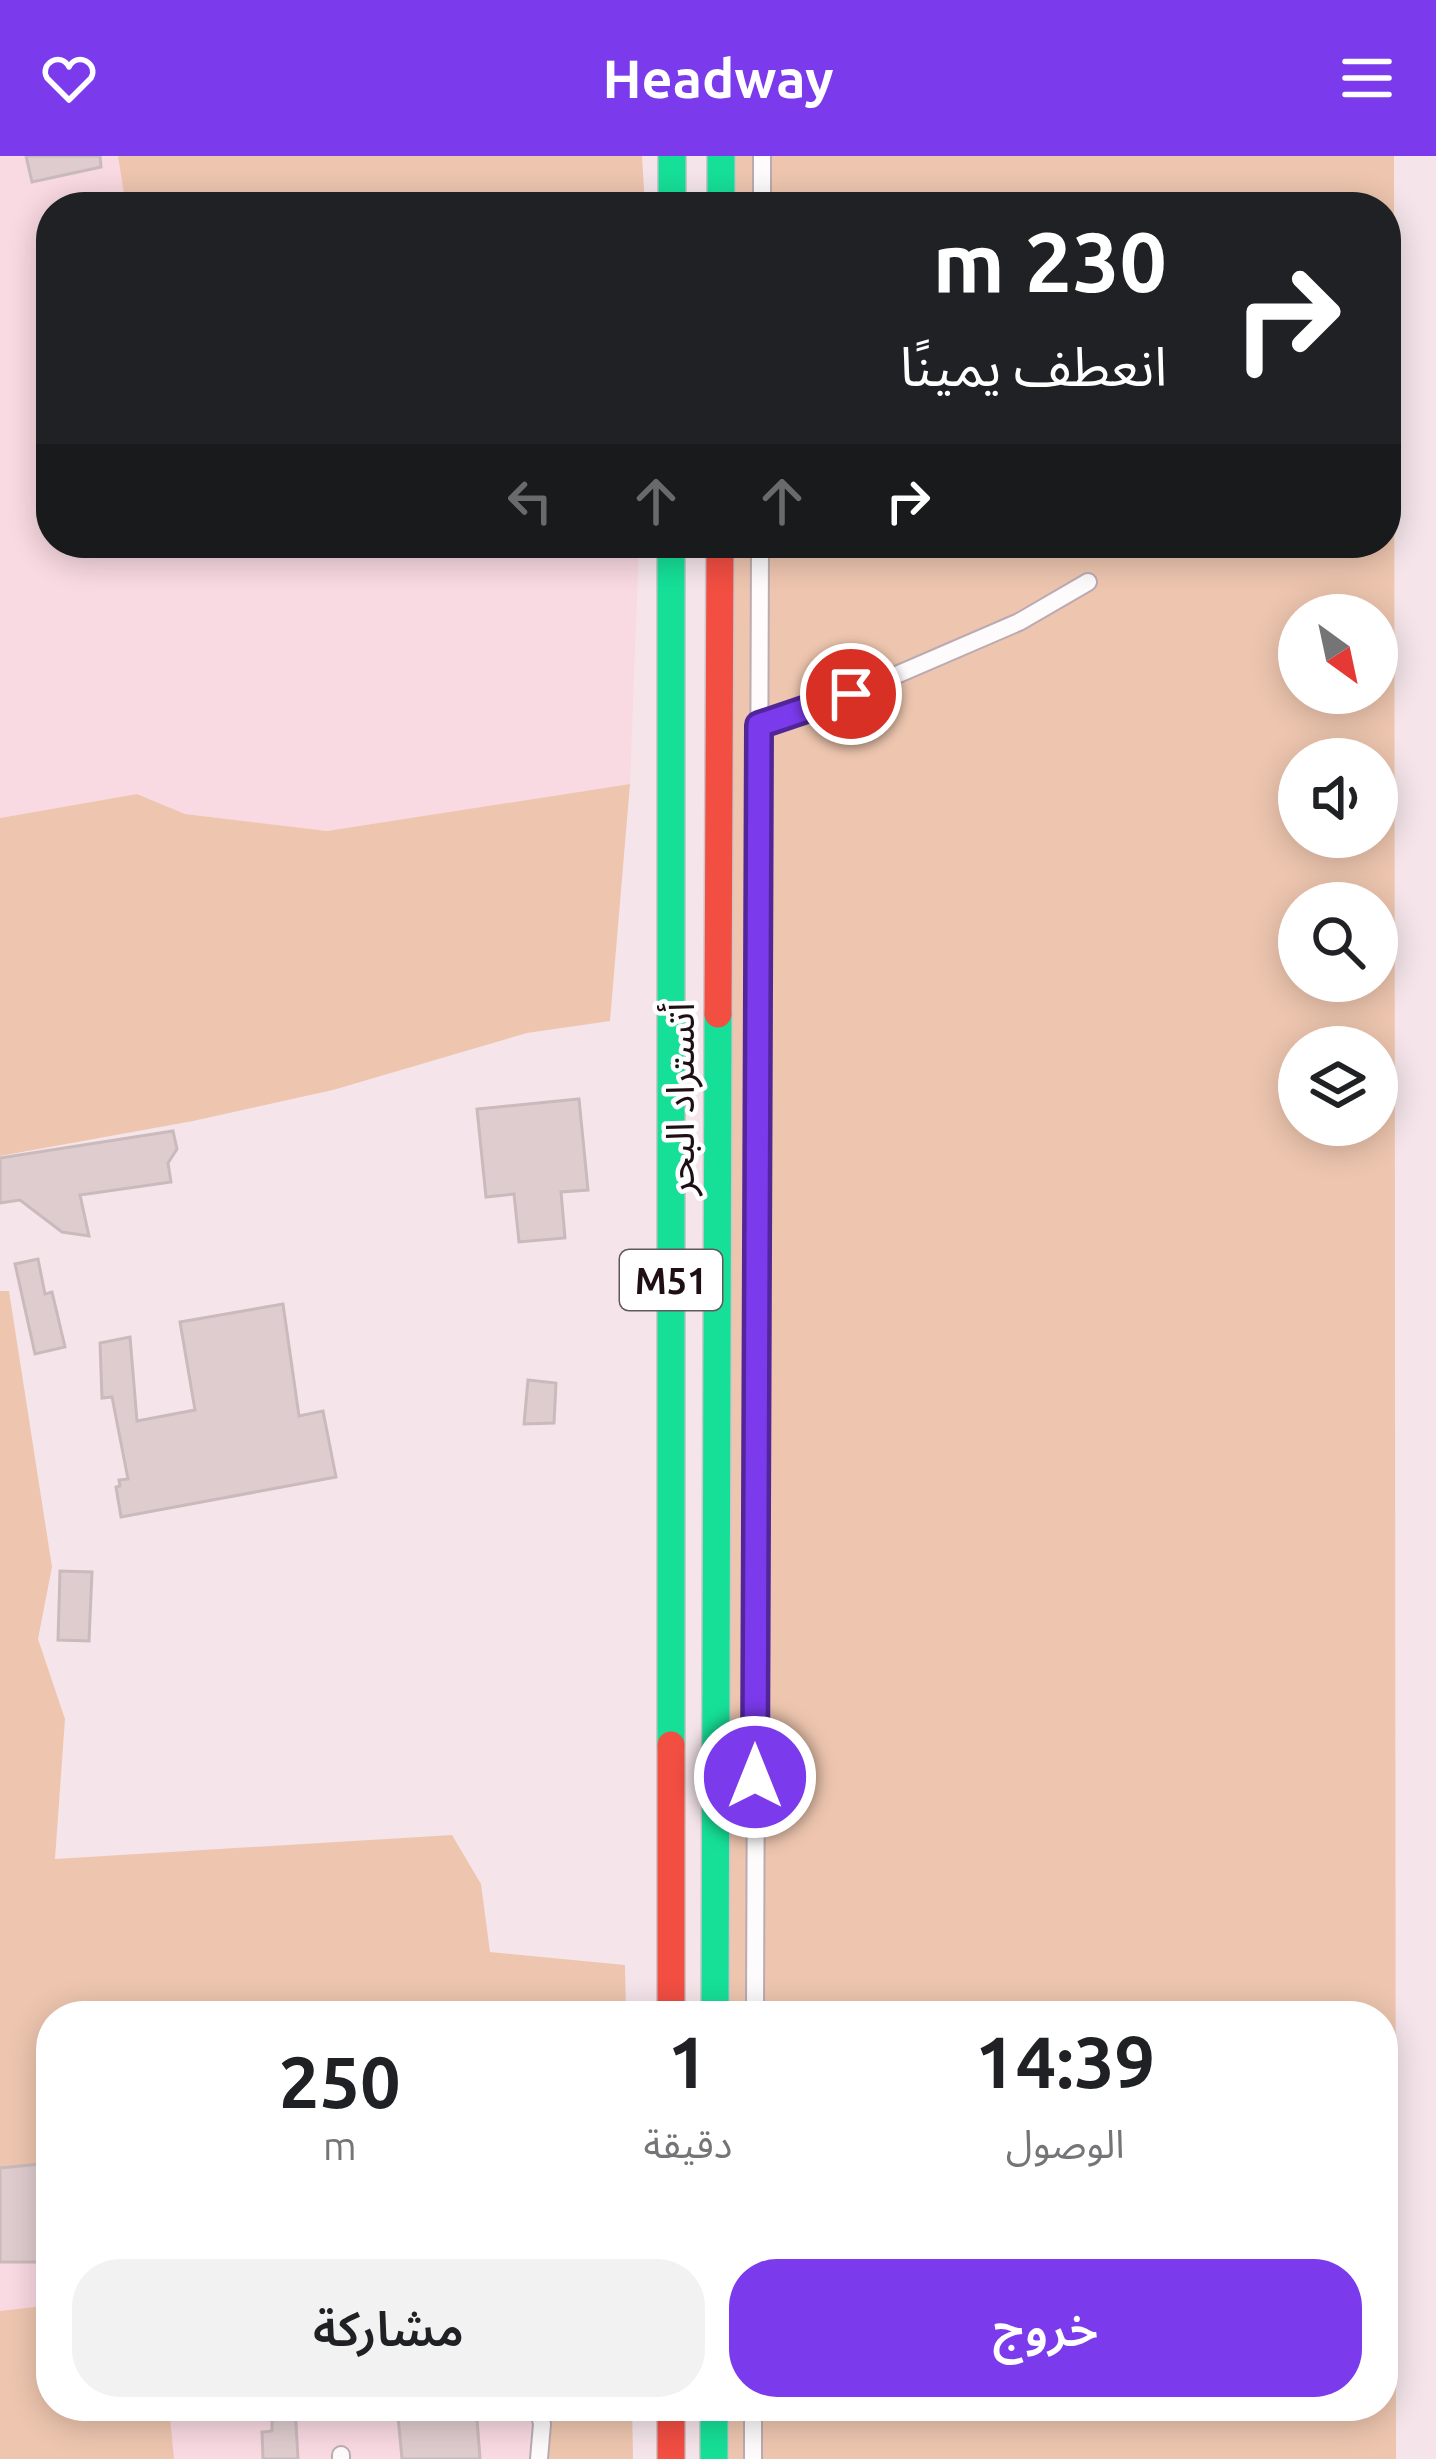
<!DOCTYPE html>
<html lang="ar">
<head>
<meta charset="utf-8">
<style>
  :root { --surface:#fff; --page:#f2f2f2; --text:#202124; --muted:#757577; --accent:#7c3aed }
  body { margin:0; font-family:Ubuntu,"Noto Sans Arabic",sans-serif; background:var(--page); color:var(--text); direction:rtl; height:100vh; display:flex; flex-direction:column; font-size:45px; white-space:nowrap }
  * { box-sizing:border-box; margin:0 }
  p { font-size:39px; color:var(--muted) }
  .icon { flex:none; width:66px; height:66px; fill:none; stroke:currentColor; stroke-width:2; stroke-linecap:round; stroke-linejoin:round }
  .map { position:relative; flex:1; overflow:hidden; direction:ltr }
  .side { position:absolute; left:36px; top:1845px; width:1362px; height:420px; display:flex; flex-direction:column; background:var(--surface); border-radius:48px; box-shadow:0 6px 30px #0003; direction:rtl }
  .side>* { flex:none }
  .guide { position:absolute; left:36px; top:36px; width:1365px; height:366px; border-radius:48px; box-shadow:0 6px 30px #0003; direction:rtl; background:#202124; color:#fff; overflow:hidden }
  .needle { width:78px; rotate:147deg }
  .buttons { position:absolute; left:1278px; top:438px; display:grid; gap:24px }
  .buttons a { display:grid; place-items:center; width:120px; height:120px; border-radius:50%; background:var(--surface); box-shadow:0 6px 30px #0003; font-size:60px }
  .pin { position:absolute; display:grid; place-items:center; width:102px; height:102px; color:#fff; margin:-51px; border:6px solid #fff; border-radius:50%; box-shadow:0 3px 12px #0007 }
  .me { position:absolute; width:132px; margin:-66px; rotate:0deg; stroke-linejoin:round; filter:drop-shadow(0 0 9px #0008) }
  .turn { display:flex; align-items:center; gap:42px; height:252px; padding:0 36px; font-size:54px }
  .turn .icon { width:156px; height:156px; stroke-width:2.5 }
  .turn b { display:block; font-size:84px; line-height:102px }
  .lanes { display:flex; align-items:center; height:114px; padding:0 36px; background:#0003; justify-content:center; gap:60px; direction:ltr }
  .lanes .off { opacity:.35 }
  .eta { display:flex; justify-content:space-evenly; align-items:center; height:204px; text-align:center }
  .eta b { font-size:72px; font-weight:600; line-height:84px }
  .primary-button { display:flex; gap:24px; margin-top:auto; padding:24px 36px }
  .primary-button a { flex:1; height:138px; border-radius:48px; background:var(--accent); color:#fff; font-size:48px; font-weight:600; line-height:138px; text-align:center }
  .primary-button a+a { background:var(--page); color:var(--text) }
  header { display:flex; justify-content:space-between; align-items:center; height:156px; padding:0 36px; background:var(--accent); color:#fff; font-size:54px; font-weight:600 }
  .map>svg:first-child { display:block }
  .built { fill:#f9d9e2 }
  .green { fill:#eec6af; fill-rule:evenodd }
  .building { fill:#dfccce; stroke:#cababc; stroke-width:3 }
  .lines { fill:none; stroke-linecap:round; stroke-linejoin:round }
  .lane-casing { stroke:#bbabb0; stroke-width:20 }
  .fast-casing { stroke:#cec5c9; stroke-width:30 }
  .jam-casing { stroke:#cec5c9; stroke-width:30 }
  .lane { stroke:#fefbfc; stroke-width:16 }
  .fast { stroke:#16e098; stroke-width:27 }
  .jam { stroke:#f24e42; stroke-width:27 }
  .route-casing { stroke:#51269a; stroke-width:30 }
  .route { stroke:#7c3aed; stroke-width:21 }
  .labels { text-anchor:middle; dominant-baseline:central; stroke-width:9; stroke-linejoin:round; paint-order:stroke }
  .shield { fill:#fff; stroke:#62575a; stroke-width:3 }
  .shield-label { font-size:36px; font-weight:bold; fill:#1f0f14 }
  .street-label { font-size:39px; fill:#1f0f14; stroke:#fff }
</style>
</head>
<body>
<header><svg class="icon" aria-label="menu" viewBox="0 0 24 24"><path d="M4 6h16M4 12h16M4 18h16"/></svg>Headway<svg class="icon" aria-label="heart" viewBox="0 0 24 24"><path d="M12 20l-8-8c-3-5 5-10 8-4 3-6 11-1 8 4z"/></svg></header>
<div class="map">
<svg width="1436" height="2303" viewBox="0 0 1436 2303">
  <rect width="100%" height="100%" fill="#f5e5ea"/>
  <!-- built -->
  <g class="built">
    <path d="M 0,0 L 118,0 L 126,51 L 51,51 L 51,387 L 639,387 L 630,628 L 327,675 L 185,658 L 137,638 L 0,662 Z"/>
    <path d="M 51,2007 L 51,2149 L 0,2155 L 0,2012 Z"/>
    <path d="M 169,2250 L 534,2250 L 546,2303 L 174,2303 Z"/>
  </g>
  <!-- green -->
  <g class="green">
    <path d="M 118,0 L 642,0 L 645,51 L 126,51 Z"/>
    <path d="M 718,0 L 1394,0 L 1396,2303 L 717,2303 L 717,2250 L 1383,2250 L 1383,1860 L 717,1860 L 718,387 L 1386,387 L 1386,51 L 718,51 ZM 1299,459 L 1377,459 L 1377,537 L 1299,537 ZM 1299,603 L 1377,603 L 1377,681 L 1299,681 ZM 1299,747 L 1377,747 L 1377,825 L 1299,825 ZM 1299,891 L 1377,891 L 1377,969 L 1299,969 Z"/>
    <path d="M 630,628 L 610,865 L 527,877 L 333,934 L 193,965 L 0,1000 L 0,662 L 137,638 L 185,658 L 327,675 Z"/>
    <path d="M 0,1135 L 9,1135 L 52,1411 L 38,1483 L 65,1563 L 55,1703 L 452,1679 L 481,1728 L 490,1796 L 625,1809 L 626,1860 L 51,1860 L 51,2007 L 0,2012 Z"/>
    <path d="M 51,2149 L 51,2250 L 169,2250 L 174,2303 L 0,2303 L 0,2155 Z"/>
    <path d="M 534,2250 L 632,2250 L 633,2303 L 546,2303 Z"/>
  </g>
  <!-- building -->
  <g class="building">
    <path d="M 26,0 L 100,0 L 101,11 L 32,26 Z"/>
    <path d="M 579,943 L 588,1034 L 561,1036 L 565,1082 L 519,1086 L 514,1038 L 486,1041 L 477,953 Z"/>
    <path d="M 173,975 L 177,993 L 168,1007 L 171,1026 L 80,1039 L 89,1080 L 62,1076 L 20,1044 L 0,1047 L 0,1002 Z"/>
    <path d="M 38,1103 L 45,1138 L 52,1136 L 65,1191 L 35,1198 L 15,1108 Z"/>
    <path d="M 283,1148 L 299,1260 L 323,1255 L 336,1321 L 121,1361 L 116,1331 L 120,1330 L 119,1324 L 128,1323 L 112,1241 L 102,1242 L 100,1187 L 130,1181 L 137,1265 L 195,1254 L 180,1166 Z"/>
    <path d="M 528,1224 L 556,1227 L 554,1267 L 524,1268 Z"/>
    <path d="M 60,1415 L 92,1416 L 89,1485 L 58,1484 Z"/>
    <path d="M 51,2007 L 51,2106 L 0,2106 L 0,2012 Z"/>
    <path d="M 272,2250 L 295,2250 L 298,2303 L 263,2303 L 262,2276 L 272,2275 Z"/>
    <path d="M 397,2250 L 476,2250 L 480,2303 L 402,2303 Z"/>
  </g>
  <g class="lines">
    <!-- lane casing -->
    <g class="lane-casing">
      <g id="lane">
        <path d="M 762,51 L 762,0"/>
        <path d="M 759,569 L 829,548 L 1019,466 L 1088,426"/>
        <path d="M 755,1860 L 760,387"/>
        <path d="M 538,2250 L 542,2268 L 539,2303"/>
        <path d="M 341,2303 L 341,2299"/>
        <path d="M 753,2303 L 753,2250"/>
      </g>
    </g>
    <!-- fast casing -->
    <g class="fast-casing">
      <g id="fast">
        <path d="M 672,0 L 672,51"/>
        <path d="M 721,0 L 721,51"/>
        <path d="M 671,387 L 671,1589"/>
        <path d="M 715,1860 L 718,858"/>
        <path d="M 714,2250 L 714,2303"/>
      </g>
    </g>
    <!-- jam casing -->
    <g class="jam-casing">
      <g id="jam">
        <path d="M 718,858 L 720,387"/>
        <path d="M 671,1589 L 671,1860"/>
        <path d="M 671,2250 L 671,2303"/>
      </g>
    </g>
    <!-- lane -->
    <use href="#lane" class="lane"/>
    <!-- fast -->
    <use href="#fast" class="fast"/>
    <!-- jam -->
    <use href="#jam" class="jam"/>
  </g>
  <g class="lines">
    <!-- route casing -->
    <g class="route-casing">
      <path id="route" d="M 755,1621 L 759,569 L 851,538"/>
    </g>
    <!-- route -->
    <use href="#route" class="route"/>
  </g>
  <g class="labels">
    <!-- shield labels -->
    <rect class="shield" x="620" y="1094" width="102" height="60" rx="9"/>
    <g class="shield-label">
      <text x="671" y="1124">M51</text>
    </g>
    <!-- street labels -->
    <g class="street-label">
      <text transform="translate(679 943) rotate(-90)">أتستراد البحر</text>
    </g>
  </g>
</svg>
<div class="buttons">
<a><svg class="needle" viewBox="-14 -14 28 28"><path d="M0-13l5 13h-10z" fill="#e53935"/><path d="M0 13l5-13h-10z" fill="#757577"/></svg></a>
<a><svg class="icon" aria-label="sound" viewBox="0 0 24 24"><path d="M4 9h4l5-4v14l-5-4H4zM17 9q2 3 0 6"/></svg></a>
<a><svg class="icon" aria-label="search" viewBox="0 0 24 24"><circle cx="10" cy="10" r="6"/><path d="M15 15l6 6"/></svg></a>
<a><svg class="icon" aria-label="layers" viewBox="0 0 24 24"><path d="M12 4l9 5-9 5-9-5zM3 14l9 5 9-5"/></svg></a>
</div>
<div class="pin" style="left:851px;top:538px;background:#d93025"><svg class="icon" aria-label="arrive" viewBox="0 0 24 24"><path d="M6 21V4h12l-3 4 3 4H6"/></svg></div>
<svg class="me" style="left:755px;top:1621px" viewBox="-20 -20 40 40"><circle r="17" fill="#7c3aed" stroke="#fff" stroke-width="3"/><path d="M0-11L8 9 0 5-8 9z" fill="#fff"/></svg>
<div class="guide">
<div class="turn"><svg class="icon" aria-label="right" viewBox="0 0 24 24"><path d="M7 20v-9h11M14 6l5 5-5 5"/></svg><div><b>230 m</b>انعطف يمينًا</div></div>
<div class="lanes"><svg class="icon off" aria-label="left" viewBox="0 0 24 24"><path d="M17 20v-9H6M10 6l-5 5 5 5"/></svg><svg class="icon off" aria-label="ahead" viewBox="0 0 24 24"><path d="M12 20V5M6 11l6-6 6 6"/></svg><svg class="icon off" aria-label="ahead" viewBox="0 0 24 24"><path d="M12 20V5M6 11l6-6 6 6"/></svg><svg class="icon" aria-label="right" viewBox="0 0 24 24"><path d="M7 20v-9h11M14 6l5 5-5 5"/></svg></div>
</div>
<section class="side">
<div class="eta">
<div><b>14:39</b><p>الوصول</p></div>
<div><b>1</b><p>دقيقة</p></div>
<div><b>250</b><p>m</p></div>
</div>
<div class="primary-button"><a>خروج</a><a>مشاركة</a></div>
</section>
</div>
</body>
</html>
